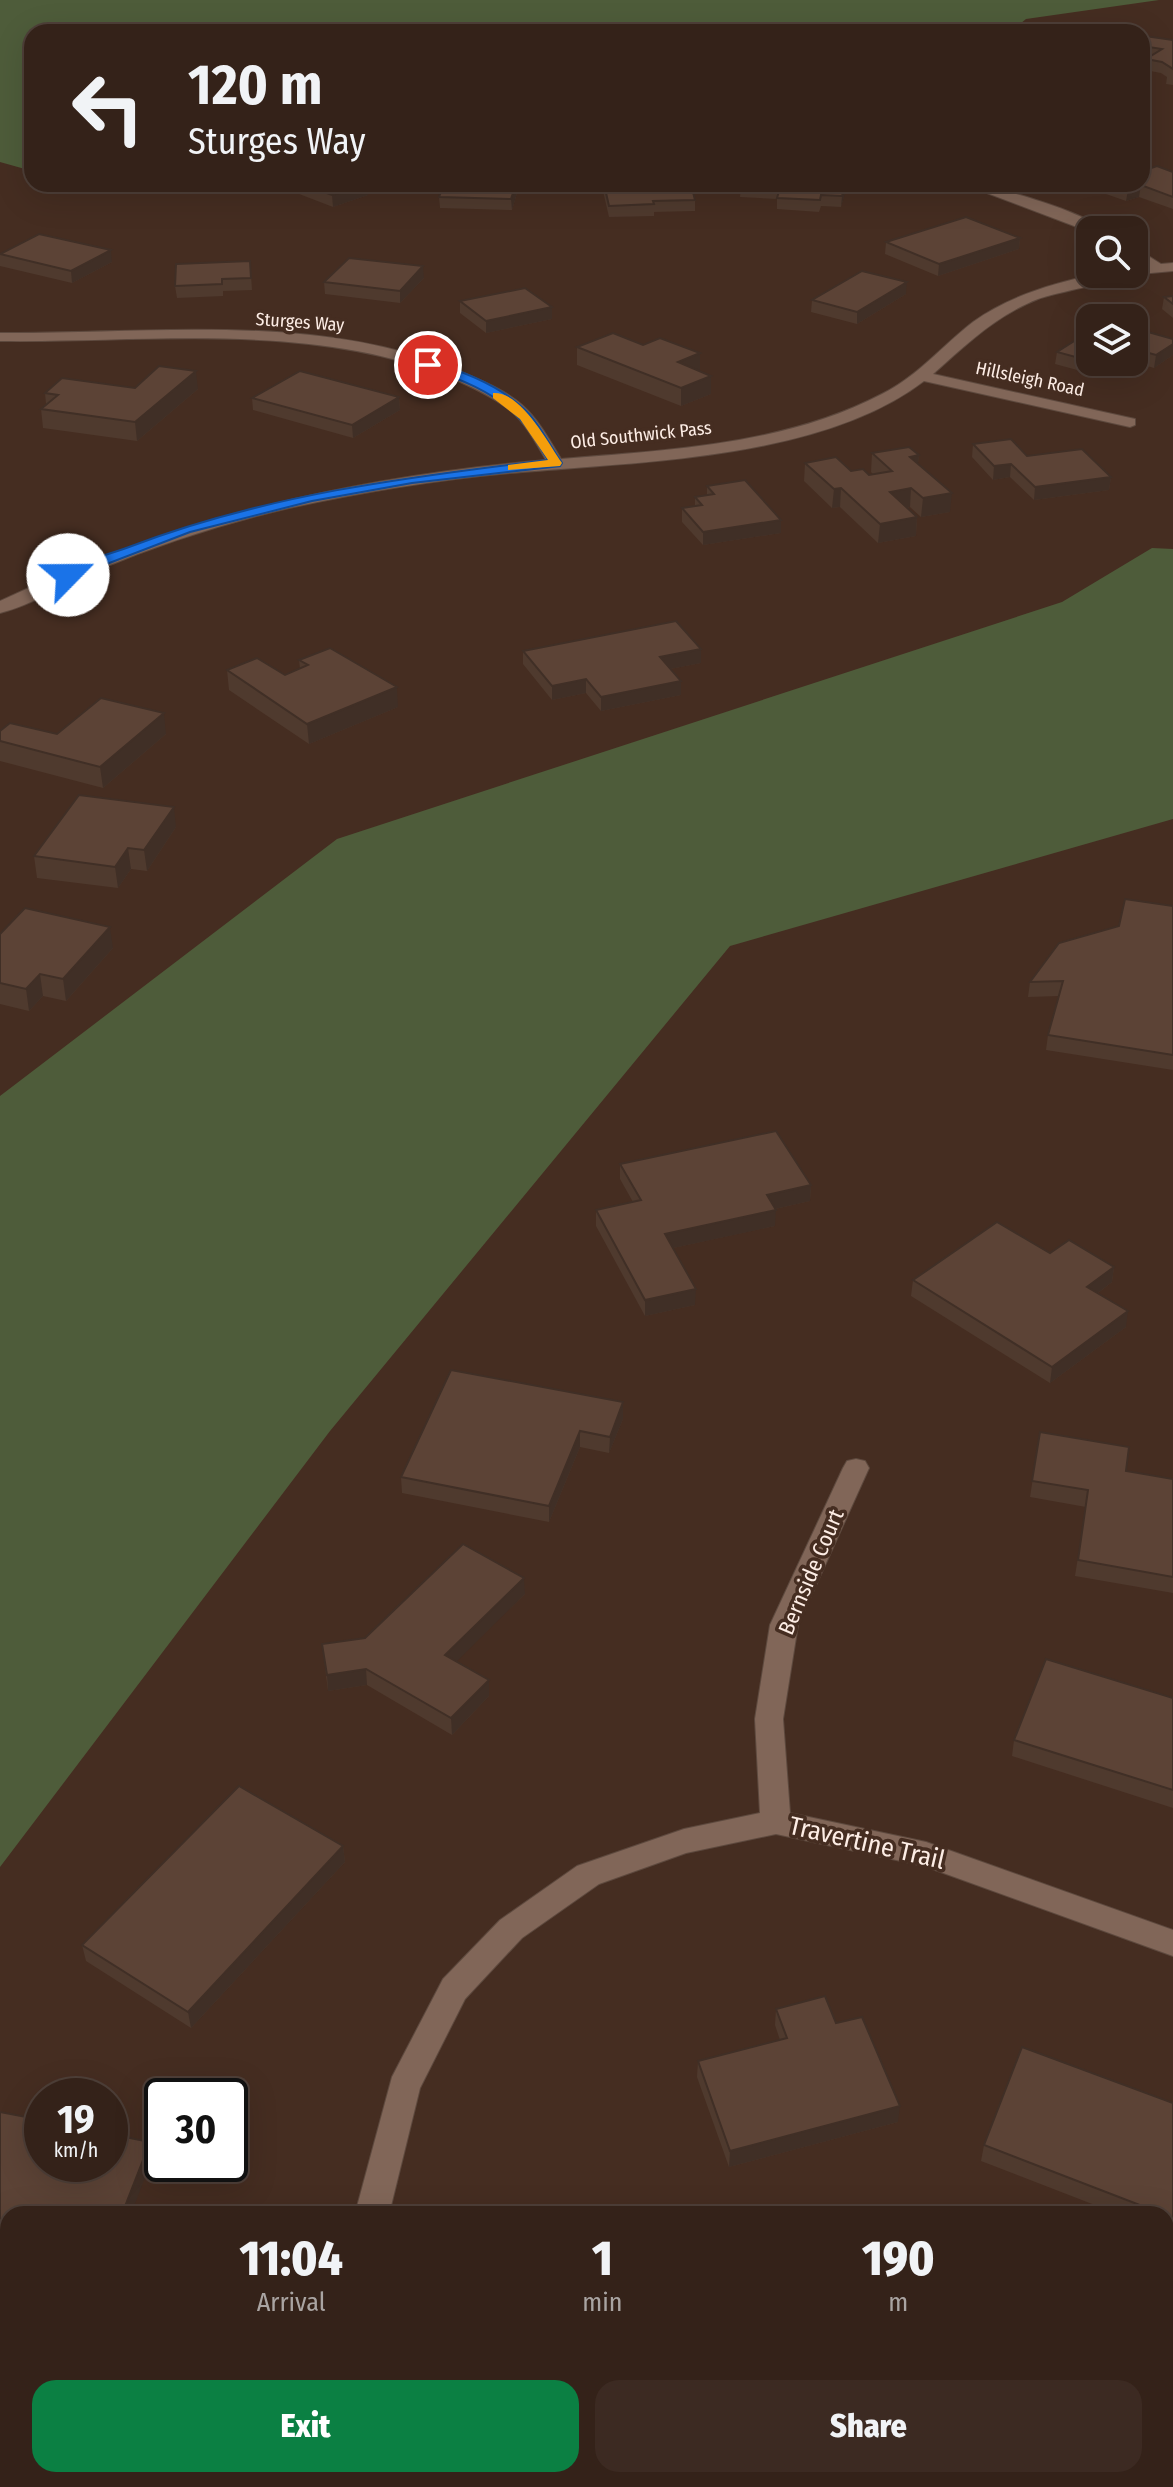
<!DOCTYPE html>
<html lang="en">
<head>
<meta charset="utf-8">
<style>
  :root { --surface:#342219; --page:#3c2a22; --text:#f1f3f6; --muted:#a9a4a2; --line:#4e3f38; --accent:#0b8043 }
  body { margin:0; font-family:"Fira Sans Condensed",sans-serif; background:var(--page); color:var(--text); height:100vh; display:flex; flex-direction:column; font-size:30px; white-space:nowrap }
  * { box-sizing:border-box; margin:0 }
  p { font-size:26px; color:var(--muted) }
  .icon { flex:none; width:44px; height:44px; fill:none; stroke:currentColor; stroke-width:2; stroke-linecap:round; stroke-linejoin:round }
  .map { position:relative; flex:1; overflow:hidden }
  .panel { position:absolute; left:0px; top:2206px; width:1174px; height:282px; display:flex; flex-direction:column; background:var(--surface); border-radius:24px 24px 0 0; box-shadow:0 8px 32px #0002,0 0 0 2px var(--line) }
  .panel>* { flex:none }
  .top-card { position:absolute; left:24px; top:24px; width:1126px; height:168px; border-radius:24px; box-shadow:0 8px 32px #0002,0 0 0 2px var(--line); background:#342219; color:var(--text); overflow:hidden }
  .controls { position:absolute; left:1076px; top:216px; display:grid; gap:16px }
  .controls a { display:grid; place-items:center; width:72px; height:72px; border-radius:16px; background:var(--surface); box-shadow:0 8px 32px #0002,0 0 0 2px var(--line); font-size:40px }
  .speed { position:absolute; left:24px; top:2078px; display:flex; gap:16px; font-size:40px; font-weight:700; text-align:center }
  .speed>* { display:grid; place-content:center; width:104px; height:104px; border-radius:50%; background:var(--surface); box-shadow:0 8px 32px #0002,0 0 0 2px var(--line); line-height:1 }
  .speed small { font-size:20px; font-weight:400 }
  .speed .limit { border:4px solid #111; border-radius:12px; background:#fff; color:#111 }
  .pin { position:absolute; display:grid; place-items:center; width:68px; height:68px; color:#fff; margin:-34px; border:4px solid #fff; border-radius:50%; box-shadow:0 2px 8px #0007 }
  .me { position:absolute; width:88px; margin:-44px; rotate:67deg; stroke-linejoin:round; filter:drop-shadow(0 0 6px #0008) }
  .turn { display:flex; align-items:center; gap:28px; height:168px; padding:0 32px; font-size:36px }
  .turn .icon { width:104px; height:104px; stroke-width:2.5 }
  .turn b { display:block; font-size:56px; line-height:68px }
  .eta { display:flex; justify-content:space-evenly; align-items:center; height:136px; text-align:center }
  .eta b { font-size:48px; font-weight:800; line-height:56px }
  .button { display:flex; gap:16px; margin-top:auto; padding:16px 32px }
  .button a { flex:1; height:92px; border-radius:24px; background:var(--accent); color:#fff; font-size:32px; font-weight:800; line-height:92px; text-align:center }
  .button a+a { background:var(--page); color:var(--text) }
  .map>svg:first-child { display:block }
  .green { fill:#4e5c3a }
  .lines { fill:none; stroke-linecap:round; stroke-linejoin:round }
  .minor-casing { stroke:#5d493e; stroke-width:2 }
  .minor { fill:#816658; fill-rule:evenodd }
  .wall { fill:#4f3a2e }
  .shaded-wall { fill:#402f26 }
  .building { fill:#5c4336; stroke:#402f26; stroke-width:2 }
  .route { fill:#1a73e8; stroke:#114b97; stroke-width:2 }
  .slow { fill:#f59e0b }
  .labels { text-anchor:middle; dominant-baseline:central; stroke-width:7; stroke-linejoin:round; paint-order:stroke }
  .far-street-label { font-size:18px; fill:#fdede5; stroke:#452d21 }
  .street-label { font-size:22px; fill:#fdede5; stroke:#452d21 }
  .near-street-label { font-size:26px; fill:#fdede5; stroke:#452d21 }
</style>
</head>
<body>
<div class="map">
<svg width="1173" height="2487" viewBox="0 0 1173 2487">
  <rect width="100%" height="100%" fill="#452d21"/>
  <!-- green -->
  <g class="green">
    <path d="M 0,0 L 1159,0 L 1026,19 L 1010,32 L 32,32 L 32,171 L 0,162 Z"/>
    <path d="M 1152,548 L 1173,549 L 1173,819 L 730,946 L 330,1431 L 0,1867 L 0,1096 L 337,839 L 1062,602 Z"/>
  </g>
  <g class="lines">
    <!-- minor casing -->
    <g class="minor-casing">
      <g id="minor">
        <path d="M 963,184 C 992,184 1082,211 1104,230 L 1090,232 Z"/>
        <path d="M 1134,247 L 1161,264 L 1173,263 L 1173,271 L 1129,275 L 1134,274 L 1134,268 L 1146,266 L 1134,257 Z"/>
        <path d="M 1097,274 L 1127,274 C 1117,282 1057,292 1038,299 C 995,316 967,344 933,374 L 1135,419 L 1135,425 L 1130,427 L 924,381 C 821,460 635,462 510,473 C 435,480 362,492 289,508 C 225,523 160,544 100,569 C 68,583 32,605 0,613 L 0,601 C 177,518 352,477 546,460 C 536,443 526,424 511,411 C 495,398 476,389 458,381 C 316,320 151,343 0,341 L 0,333 C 152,334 320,311 464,373 C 484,382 505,390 522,405 C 539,420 550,441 561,459 C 668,450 785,445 882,394 C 918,376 942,346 973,322 C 1009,296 1054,283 1097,274 Z"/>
        <path d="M 856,1459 L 865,1461 L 869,1468 L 798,1625 L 783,1719 L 790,1813 L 926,1842 L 1173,1930 L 1173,1956 L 924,1866 L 776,1834 L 686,1853 L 599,1884 L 522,1938 L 465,1999 L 420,2088 L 389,2214 L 355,2214 L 392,2077 L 443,1979 L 500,1920 L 577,1866 L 684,1829 L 760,1813 L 755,1719 L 770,1625 L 843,1468 L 847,1461 Z"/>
        <path d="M 287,2480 L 323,2480 L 321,2487 L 285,2487 Z"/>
      </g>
    </g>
    <!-- minor -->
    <use href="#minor" class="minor"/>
  </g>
  <!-- wall -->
  <g class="wall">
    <path d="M 1142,38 L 1173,40 L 1173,85 L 1166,84 L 1167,77 L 1161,73 L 1145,70 L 1146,59 L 1149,57 L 1142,56 Z"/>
    <path d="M 1173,172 L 1173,209 L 1139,197 L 1126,201 L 1106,194 L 1107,184 L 1142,184 Z"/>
    <path d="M 281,184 L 368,184 L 368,195 L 333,207 L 281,187 Z"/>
    <path d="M 444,184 L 517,184 L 517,193 L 512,210 L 440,208 L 439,197 Z"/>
    <path d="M 603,184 L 683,184 L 684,188 L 695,200 L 695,211 L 654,212 L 654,216 L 609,217 L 603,191 Z"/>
    <path d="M 741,184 L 847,184 L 841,207 L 821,206 L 819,212 L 777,209 L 777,199 L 740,197 Z"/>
    <path d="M 1020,238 L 1019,249 L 938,276 L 885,254 L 886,242 Z"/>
    <path d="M 0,253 L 112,262 L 72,283 L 0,266 Z"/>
    <path d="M 250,261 L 252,290 L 223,291 L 223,296 L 177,298 L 175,286 Z"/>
    <path d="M 424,278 L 400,303 L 325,294 L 324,282 Z"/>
    <path d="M 906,294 L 857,324 L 811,312 L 812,300 Z"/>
    <path d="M 1173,296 L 1173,318 L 1162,309 L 1164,297 Z"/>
    <path d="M 460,301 L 552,307 L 552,319 L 486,333 L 460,313 Z"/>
    <path d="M 1134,328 L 1173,339 L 1173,355 L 1154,368 L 1133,362 Z"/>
    <path d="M 1090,331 L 1090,362 L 1126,362 L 1103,377 L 1055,364 L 1057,352 Z"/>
    <path d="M 577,347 L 700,371 L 711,376 L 711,394 L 681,406 L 577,365 Z"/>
    <path d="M 135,388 L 198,389 L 137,441 L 43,428 L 41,409 L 46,404 L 45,393 Z"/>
    <path d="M 399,397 L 400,410 L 353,438 L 253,410 L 252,398 Z"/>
    <path d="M 973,444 L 1027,456 L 1111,477 L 1109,490 L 1034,500 L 1010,477 L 993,480 L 972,457 Z"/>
    <path d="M 872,453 L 919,455 L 918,463 L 950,512 L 921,517 L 910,507 L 907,508 L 917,517 L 916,536 L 878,543 L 840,507 L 832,508 L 804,481 L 805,463 L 869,475 L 873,474 L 871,472 Z"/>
    <path d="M 707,486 L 781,533 L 703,545 L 682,522 L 682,508 L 695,506 L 695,497 L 707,495 Z"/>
    <path d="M 523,651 L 701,663 L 670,669 L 681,695 L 601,711 L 586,693 L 552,700 L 523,664 Z"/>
    <path d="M 299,660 L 398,707 L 309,744 L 229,690 L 227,670 L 285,675 L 300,669 Z"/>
    <path d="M 0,731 L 57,734 L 166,734 L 103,788 L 0,761 Z"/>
    <path d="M 176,827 L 147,871 L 131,869 L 118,888 L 37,878 L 34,856 Z"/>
    <path d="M 1173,906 L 1173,1070 L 1046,1050 L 1048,1035 L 1059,996 L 1028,997 L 1030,982 L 1119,926 Z"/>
    <path d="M 0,934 L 113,948 L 66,1001 L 43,996 L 29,1011 L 0,1004 Z"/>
    <path d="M 620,1164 L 811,1185 L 810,1201 L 775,1209 L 775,1226 L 673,1248 L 695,1305 L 645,1316 L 596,1226 L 596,1210 L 633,1202 L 620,1179 Z"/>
    <path d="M 1114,1267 L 1112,1282 L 1098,1293 L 1126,1327 L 1050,1383 L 911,1296 L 913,1280 Z"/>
    <path d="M 623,1419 L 609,1453 L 580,1447 L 549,1522 L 402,1493 L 401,1477 Z"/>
    <path d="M 1040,1432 L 1126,1471 L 1173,1479 L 1173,1593 L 1075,1576 L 1086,1507 L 1030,1497 Z"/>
    <path d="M 525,1594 L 456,1661 L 489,1680 L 489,1696 L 452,1735 L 367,1685 L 328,1691 L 322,1644 L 365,1638 Z"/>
    <path d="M 1173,1698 L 1173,1808 L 1012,1756 L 1014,1740 Z"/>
    <path d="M 343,1846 L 345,1862 L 191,2028 L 86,1961 L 82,1945 Z"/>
    <path d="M 776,2009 L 836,2023 L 898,2122 L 729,2167 L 697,2077 L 698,2061 L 780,2040 L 775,2025 Z"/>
    <path d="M 1173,2103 L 1173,2235 L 1166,2232 L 1166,2214 L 1118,2214 L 981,2161 L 984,2145 Z"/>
    <path d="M 0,2112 L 150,2142 L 153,2157 L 8,2214 L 8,2363 L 0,2361 Z"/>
  </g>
  <!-- shaded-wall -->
  <g class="shaded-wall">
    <path d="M 368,184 L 368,195 L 333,207 L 332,195 Z"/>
    <path d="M 516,184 L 517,193 L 512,210 L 511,199 Z"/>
    <path d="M 845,184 L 847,184 L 847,187 L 841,207 L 842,196 Z"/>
    <path d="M 1141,185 L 1139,197 L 1126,201 L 1128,190 Z"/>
    <path d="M 1020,238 L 1019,249 L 938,276 L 939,264 Z"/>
    <path d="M 111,250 L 112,262 L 72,283 L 71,271 Z"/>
    <path d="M 423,266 L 424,278 L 400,303 L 400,291 Z"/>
    <path d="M 907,282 L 906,294 L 857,324 L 857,312 Z"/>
    <path d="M 552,307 L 552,319 L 486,333 L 486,321 Z"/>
    <path d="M 1173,344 L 1173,355 L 1154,368 L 1156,355 Z"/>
    <path d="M 700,353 L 700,371 L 678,362 Z"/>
    <path d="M 1109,362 L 1126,362 L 1103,377 L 1104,365 Z"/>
    <path d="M 196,371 L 198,389 L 137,441 L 135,422 Z"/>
    <path d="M 711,376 L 711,394 L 681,406 L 681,388 Z"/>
    <path d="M 399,397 L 400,410 L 353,438 L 352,425 Z"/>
    <path d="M 919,455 L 917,474 L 910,457 Z"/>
    <path d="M 1011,464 L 1010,477 L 993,480 L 994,466 Z"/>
    <path d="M 1111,477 L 1109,490 L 1034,500 L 1035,487 Z"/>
    <path d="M 841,488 L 840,507 L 832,508 L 834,489 Z"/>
    <path d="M 911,488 L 910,507 L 888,511 L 890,492 Z"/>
    <path d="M 952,493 L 950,512 L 921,517 L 923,498 Z"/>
    <path d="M 917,517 L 916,536 L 878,543 L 880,524 Z"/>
    <path d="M 781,520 L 781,533 L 703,545 L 703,532 Z"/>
    <path d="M 701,649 L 701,663 L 660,671 L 660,657 Z"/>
    <path d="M 586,679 L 586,693 L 552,700 L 552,686 Z"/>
    <path d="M 681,681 L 681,695 L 601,711 L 601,697 Z"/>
    <path d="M 397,687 L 398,707 L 309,744 L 307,724 Z"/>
    <path d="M 164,713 L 166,734 L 103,788 L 100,767 Z"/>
    <path d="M 174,807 L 176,827 L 147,871 L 144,850 Z"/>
    <path d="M 128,848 L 131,869 L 118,888 L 115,867 Z"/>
    <path d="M 110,927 L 113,948 L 66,1001 L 63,979 Z"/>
    <path d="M 40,974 L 43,996 L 29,1011 L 26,989 Z"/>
    <path d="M 811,1185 L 810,1201 L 766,1211 L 767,1195 Z"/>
    <path d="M 776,1210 L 775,1226 L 664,1250 L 665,1234 Z"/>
    <path d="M 1114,1267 L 1112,1282 L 1085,1303 L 1087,1287 Z"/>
    <path d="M 696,1289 L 695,1305 L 645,1316 L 645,1300 Z"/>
    <path d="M 1128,1311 L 1126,1327 L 1050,1383 L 1052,1367 Z"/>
    <path d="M 623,1402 L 623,1419 L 609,1453 L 610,1437 Z"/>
    <path d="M 580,1431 L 580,1447 L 549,1522 L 549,1506 Z"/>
    <path d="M 524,1578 L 525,1594 L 446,1672 L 445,1655 Z"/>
    <path d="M 366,1669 L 367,1685 L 328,1691 L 327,1675 Z"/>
    <path d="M 489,1680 L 489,1696 L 452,1735 L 451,1718 Z"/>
    <path d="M 343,1846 L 345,1862 L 191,2028 L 188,2012 Z"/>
    <path d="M 900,2106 L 898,2122 L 729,2167 L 730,2151 Z"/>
    <path d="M 150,2142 L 153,2157 L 131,2214 L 122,2214 Z"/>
  </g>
  <!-- building -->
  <g class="building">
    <path d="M 1145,36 L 1173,40 L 1173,69 L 1162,62 L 1146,59 L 1162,49 L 1142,46 L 1142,38 Z"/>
    <path d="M 1157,166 L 1173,172 L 1173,197 L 1141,185 L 1128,190 L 1112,184 L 1142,184 L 1142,171 Z"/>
    <path d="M 301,184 L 368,184 L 332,195 Z"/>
    <path d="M 444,184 L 516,184 L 511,199 L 439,197 Z"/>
    <path d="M 604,184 L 683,184 L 684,188 L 692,188 L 695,200 L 653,201 L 654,204 L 609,206 Z"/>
    <path d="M 741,184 L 845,184 L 842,196 L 821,195 L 820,200 L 777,198 L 780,188 L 740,186 Z"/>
    <path d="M 966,217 L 1020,238 L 939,264 L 886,242 Z"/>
    <path d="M 39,234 L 111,250 L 71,271 L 0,254 Z"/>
    <path d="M 349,258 L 423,266 L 400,291 L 324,282 Z"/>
    <path d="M 250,261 L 251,278 L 222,279 L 222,284 L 175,286 L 176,264 Z"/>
    <path d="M 862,271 L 907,282 L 857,312 L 812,300 Z"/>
    <path d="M 525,288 L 552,307 L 486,321 L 460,301 Z"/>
    <path d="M 1173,296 L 1173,304 L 1164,297 Z"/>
    <path d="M 1134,328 L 1173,339 L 1173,344 L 1156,355 L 1134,349 Z"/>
    <path d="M 1090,331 L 1090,361 L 1057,352 Z"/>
    <path d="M 613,333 L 643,345 L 660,338 L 700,353 L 678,362 L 711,376 L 681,388 L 577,347 Z"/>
    <path d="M 159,366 L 196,371 L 135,422 L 41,409 L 58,395 L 45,393 L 62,378 L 135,388 Z"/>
    <path d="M 300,371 L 399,397 L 352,425 L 252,398 Z"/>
    <path d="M 1011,439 L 1027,456 L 1082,449 L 1111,477 L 1035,487 L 1011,464 L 994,466 L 973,444 Z"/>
    <path d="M 909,447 L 919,455 L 910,457 L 952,493 L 923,498 L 911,488 L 890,492 L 917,517 L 880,524 L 841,488 L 834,489 L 805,463 L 836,457 L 851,471 L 863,469 L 869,475 L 892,471 L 872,453 Z"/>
    <path d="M 745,480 L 781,520 L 703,532 L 682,508 L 702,505 L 695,497 L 714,494 L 707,486 Z"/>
    <path d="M 676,621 L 701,649 L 660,657 L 681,681 L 601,697 L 586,679 L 552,686 L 523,651 Z"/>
    <path d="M 330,648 L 397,687 L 307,724 L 227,670 L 257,658 L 285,675 L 308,665 L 299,660 Z"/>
    <path d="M 101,698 L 164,713 L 100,767 L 0,741 L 0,731 L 10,723 L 57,734 Z"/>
    <path d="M 79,795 L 174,807 L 144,850 L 128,848 L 115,867 L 34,856 Z"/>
    <path d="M 1125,899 L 1173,906 L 1173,1055 L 1048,1035 L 1063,981 L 1030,982 L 1059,943 L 1119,926 Z"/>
    <path d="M 25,908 L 110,927 L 63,979 L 40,974 L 26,989 L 0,983 L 0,934 Z"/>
    <path d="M 776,1131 L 811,1185 L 767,1195 L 776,1210 L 665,1234 L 696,1289 L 645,1300 L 596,1210 L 641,1200 L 620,1164 Z"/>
    <path d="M 997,1222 L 1050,1253 L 1069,1240 L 1114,1267 L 1087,1287 L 1128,1311 L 1052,1367 L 913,1280 Z"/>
    <path d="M 451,1370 L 623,1402 L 610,1437 L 580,1431 L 549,1506 L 401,1477 Z"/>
    <path d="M 1040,1432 L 1129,1447 L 1126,1471 L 1173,1479 L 1173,1577 L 1078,1560 L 1088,1490 L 1032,1481 Z"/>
    <path d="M 463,1544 L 524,1578 L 445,1655 L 489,1680 L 451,1718 L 366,1669 L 327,1675 L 322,1644 L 365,1638 Z"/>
    <path d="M 1046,1659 L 1173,1698 L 1173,1790 L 1014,1740 Z"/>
    <path d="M 239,1786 L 343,1846 L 188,2012 L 82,1945 Z"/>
    <path d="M 825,1996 L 836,2023 L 862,2017 L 900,2106 L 730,2151 L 698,2061 L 787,2038 L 776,2009 Z"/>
    <path d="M 1022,2047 L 1173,2103 L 1173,2218 L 1166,2215 L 1166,2214 L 1163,2214 L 984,2145 Z"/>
    <path d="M 0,2112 L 42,2120 L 42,2164 L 110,2164 L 110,2134 L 150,2142 L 122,2214 L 8,2214 L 8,2348 L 0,2347 Z"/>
    <path d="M 588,2480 L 829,2480 L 866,2487 L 587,2487 Z"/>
  </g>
  <!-- route -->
  <path class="route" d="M 428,361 C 463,371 505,387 530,415 C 542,429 551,447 562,463 L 560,466 L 412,483 L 312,501 L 190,532 L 73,577 L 62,575 C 78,561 108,555 129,547 C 264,495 406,477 548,460 C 539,447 531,429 519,418 C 495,392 458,378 424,367 L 423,365 Z"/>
  <!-- slow -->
  <path class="slow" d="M 493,393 C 521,391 548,443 562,463 L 560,466 L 508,470 L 508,465 L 548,460 L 520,419 L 493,398 Z"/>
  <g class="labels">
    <!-- far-street labels -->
    <g class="far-street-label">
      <text transform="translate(300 322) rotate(4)">Sturges Way</text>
      <text transform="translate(1030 379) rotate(12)">Hillsleigh Road</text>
      <text transform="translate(641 435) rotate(-6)">Old Southwick Pass</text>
    </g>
    <!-- street labels -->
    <g class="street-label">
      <text transform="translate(811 1572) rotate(-67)">Bernside Court</text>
    </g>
    <!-- near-street labels -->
    <g class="near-street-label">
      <text transform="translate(867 1843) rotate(13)">Travertine Trail</text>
    </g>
  </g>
</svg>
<div class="controls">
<a><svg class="icon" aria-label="search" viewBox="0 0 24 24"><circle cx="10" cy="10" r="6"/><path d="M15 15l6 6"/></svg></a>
<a><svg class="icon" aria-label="layers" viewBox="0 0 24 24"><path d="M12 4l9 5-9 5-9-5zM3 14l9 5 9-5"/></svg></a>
</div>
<div class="speed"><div>19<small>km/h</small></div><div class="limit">30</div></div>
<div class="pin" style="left:428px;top:365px;background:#d93025"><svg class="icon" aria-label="arrive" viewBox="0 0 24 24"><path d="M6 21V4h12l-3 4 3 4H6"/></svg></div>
<svg class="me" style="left:68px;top:575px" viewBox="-20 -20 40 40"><circle r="19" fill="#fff"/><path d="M0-13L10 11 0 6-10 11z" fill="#1a73e8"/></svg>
<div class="top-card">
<div class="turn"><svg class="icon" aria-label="left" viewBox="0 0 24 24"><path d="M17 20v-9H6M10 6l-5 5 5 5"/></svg><div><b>120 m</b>Sturges Way</div></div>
</div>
<section class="panel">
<div class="eta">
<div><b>11:04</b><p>Arrival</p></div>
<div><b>1</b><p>min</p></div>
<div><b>190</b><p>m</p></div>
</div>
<div class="button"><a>Exit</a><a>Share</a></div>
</section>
</div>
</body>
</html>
